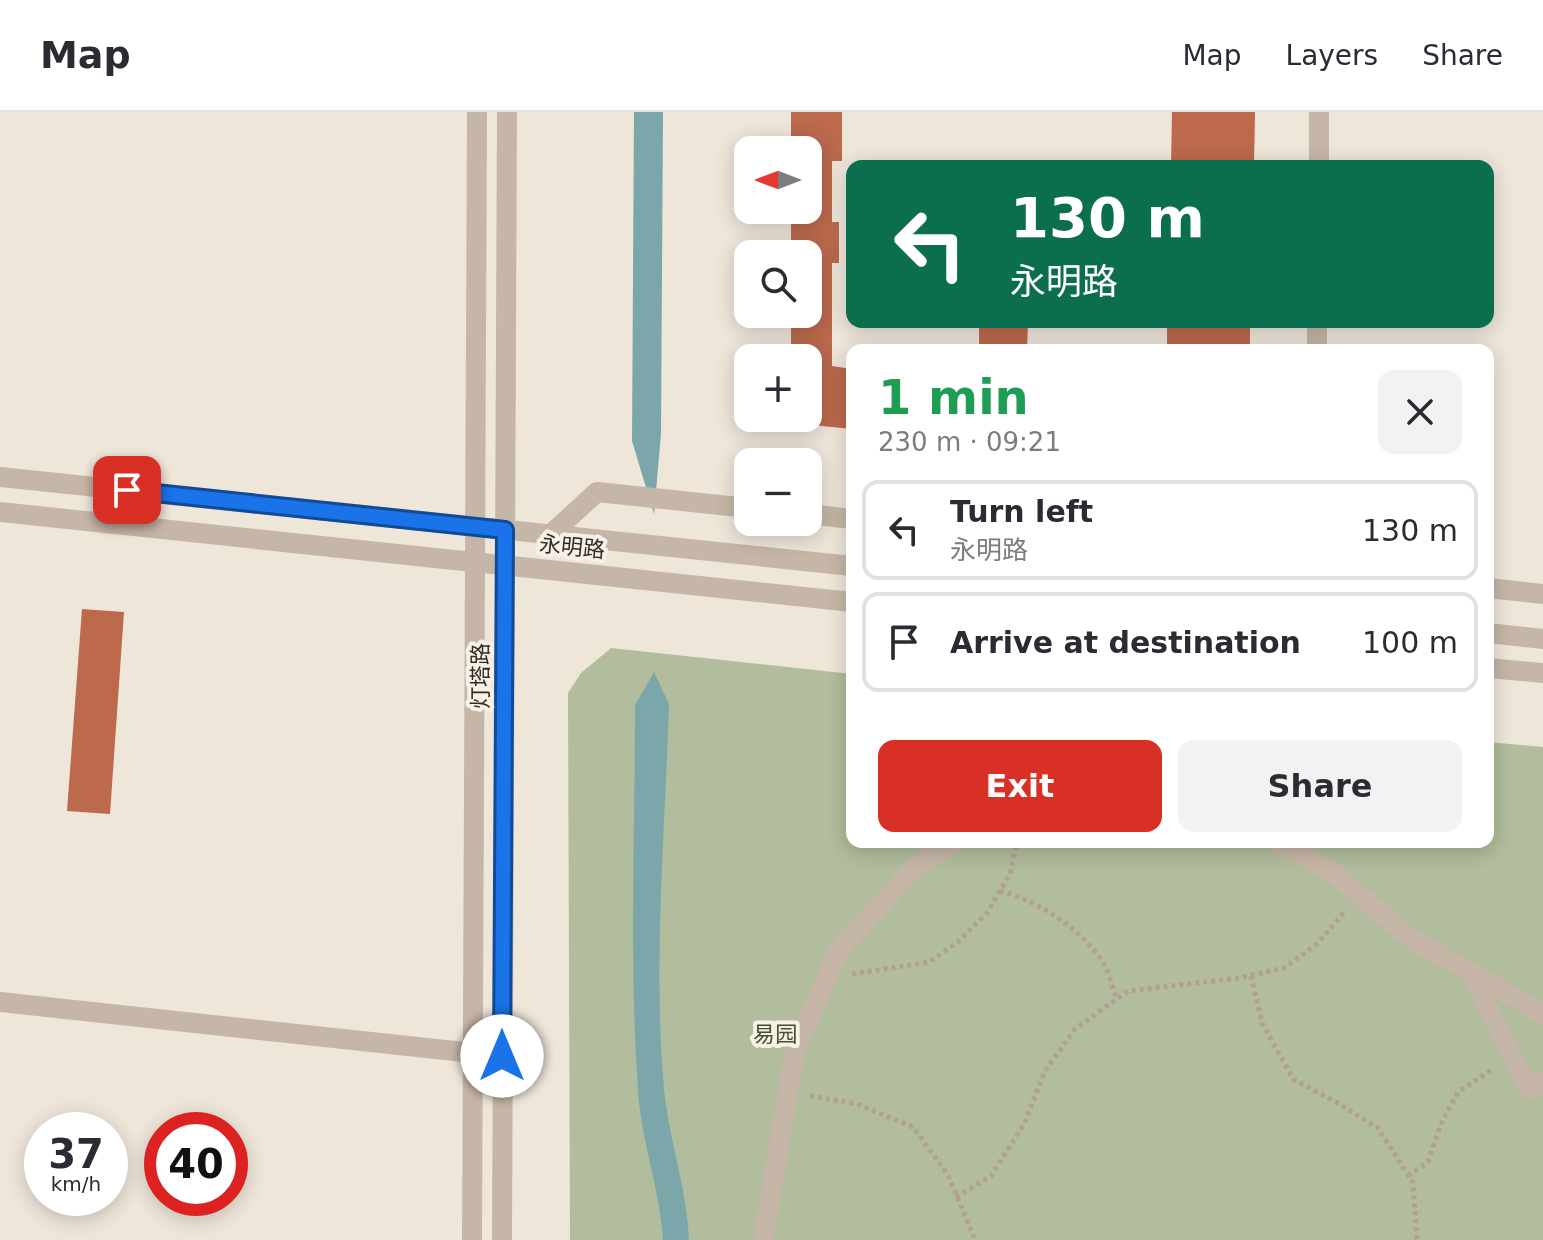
<!DOCTYPE html>
<html lang="en">
<head>
<meta charset="utf-8">
<style>
  :root { --surface:#fff; --page:#f2f2f3; --text:#2b2b33; --muted:#7c7c81; --line:#e1e1e2; --accent:#d93025 }
  body { margin:0; font-family:"DejaVu Sans","Noto Sans SC",sans-serif; background:var(--page); color:var(--text); height:100vh; display:flex; flex-direction:column; font-size:30px; white-space:nowrap }
  * { box-sizing:border-box; margin:0 }
  p { font-size:26px; color:var(--muted) }
  .icon { flex:none; width:44px; height:44px; fill:none; stroke:currentColor; stroke-width:2; stroke-linecap:round; stroke-linejoin:round }
  .map { position:relative; flex:1; overflow:hidden }
  .side { position:absolute; left:846px; top:232px; width:648px; height:504px; display:flex; flex-direction:column; background:var(--surface); border-radius:16px; box-shadow:0 4px 20px #0003 }
  .side>* { flex:none }
  .hud { position:absolute; left:846px; top:48px; width:648px; height:168px; border-radius:16px; box-shadow:0 4px 20px #0003; background:#0b6e4f; color:#fff; overflow:hidden }
  .needle { width:52px; rotate:270deg }
  .buttons { position:absolute; left:734px; top:24px; display:grid; gap:16px }
  .buttons a { display:grid; place-items:center; width:88px; height:88px; border-radius:16px; background:var(--surface); box-shadow:0 4px 20px #0003; font-size:40px }
  .speed { position:absolute; left:24px; top:1000px; display:flex; gap:16px; font-size:40px; font-weight:700; text-align:center }
  .speed>* { display:grid; place-content:center; width:104px; height:104px; border-radius:50%; background:var(--surface); box-shadow:0 4px 20px #0003; line-height:1 }
  .speed small { font-size:20px; font-weight:400 }
  .speed .limit { border:12px solid #d22; background:#fff; color:#111 }
  .pin { position:absolute; display:grid; place-items:center; width:68px; height:68px; color:#fff; margin:-34px; border-radius:16px; box-shadow:0 4px 12px #0006 }
  .me { position:absolute; width:88px; margin:-44px; rotate:0deg; stroke-linejoin:round; filter:drop-shadow(0 0 6px #0008) }
  .turn { display:flex; align-items:center; gap:28px; height:168px; padding:0 32px; font-size:36px }
  .turn .icon { width:104px; height:104px; stroke-width:2.5 }
  .turn b { display:block; font-size:56px; line-height:68px }
  .round { display:grid; place-items:center; flex:none; width:84px; height:84px; border-radius:16px; background:var(--page) }
  .head { display:flex; align-items:center; justify-content:space-between; height:136px; padding:0 32px }
  h1 { font-size:48px; font-weight:700; line-height:60px; color:#1e9e55 }
  .button { display:flex; gap:16px; margin-top:auto; padding:16px 32px }
  .button a { flex:1; height:92px; border-radius:16px; background:var(--accent); color:#fff; font-size:32px; font-weight:700; line-height:92px; text-align:center }
  .button a+a { background:var(--page); color:var(--text) }
  ul { padding:0; list-style:none }
  li { display:flex; align-items:center; gap:24px; height:100px; margin:0 16px 12px; padding:0 16px; border:4px solid var(--line); border-radius:16px }
  li div { flex:1 }
  li b { display:block; font-size:30px }
  li em { font-style:normal }
  header { display:flex; align-items:center; gap:48px; box-sizing:border-box; height:112px; padding:0 40px; background:var(--surface); border-bottom:2px solid var(--line) }
  header strong { font-size:38px }
  nav { display:flex; gap:44px; margin-inline-start:auto; font-size:28px }
  .map>svg:first-child { display:block }
  .green { fill:#b1bd9c }
  .water { fill:#7ca7aa }
  .building { fill:#bc694c }
  .lines { fill:none; stroke-linecap:round; stroke-linejoin:round }
  .path { stroke:#b2a092; stroke-width:5; stroke-dasharray:4 4; stroke-linecap:butt }
  .minor { stroke:#c6b6a7; stroke-width:20 }
  .route-casing { stroke:#114b97; stroke-width:20 }
  .route { stroke:#1a73e8; stroke-width:14 }
  .labels { text-anchor:middle; dominant-baseline:central; stroke-width:8; stroke-linejoin:round; paint-order:stroke }
  .street-label { font-size:22px; fill:#332b27; stroke:#f7f0e6 }
  .park-label { font-size:22px; fill:#42502d; stroke:#f7f0e6 }
</style>
</head>
<body>
<header>
<strong>Map</strong>
<nav><a>Map</a><a>Layers</a><a>Share</a></nav>
</header>
<div class="map">
<svg width="1543" height="1128" viewBox="0 0 1543 1128">
  <rect width="100%" height="100%" fill="#efe6da"/>
  <!-- green -->
  <path class="green" d="M 611,536 L 852,562 L 852,730 L 1488,730 L 1488,630 L 1543,635 L 1543,1128 L 570,1128 L 568,581 L 581,561 Z"/>
  <!-- water -->
  <g class="water">
    <path d="M 634,0 L 663,0 L 661,322 L 654,402 L 632,329 Z"/>
    <path d="M 654,560 L 669,592 C 665,720 653,850 664,977 C 669,1028 687,1077 689,1128 L 663,1128 C 660,1077 641,1029 638,978 C 629,850 635,721 635,593 Z"/>
  </g>
  <!-- building -->
  <g class="building">
    <path d="M 791,0 L 842,0 L 842,49 L 832,49 L 832,110 L 839,110 L 839,151 L 832,151 L 832,254 L 852,257 L 852,317 L 781,310 L 781,306 L 808,306 L 808,246 L 791,246 L 791,202 L 808,202 L 808,142 L 791,142 L 791,98 L 808,98 L 808,38 L 791,38 Z"/>
    <path d="M 1172,0 L 1255,0 L 1254,54 L 1171,54 Z"/>
    <path d="M 979,210 L 1028,210 L 1027,238 L 979,238 Z"/>
    <rect x="1167" y="210" width="83" height="28"/>
    <path d="M 82,497 L 124,500 L 110,702 L 67,699 Z"/>
  </g>
  <g class="lines">
    <!-- path -->
    <g class="path">
      <path d="M 1000,779 C 1038,789 1077,814 1100,846 C 1108,857 1112,874 1117,887"/>
      <path d="M 852,862 L 929,850 L 959,829 L 987,801 L 1010,762 L 1017,730"/>
      <path d="M 1251,864 L 1262,911 L 1293,967 L 1336,990 L 1378,1016 L 1413,1071 L 1417,1128"/>
      <path d="M 810,984 L 857,992 L 913,1015 L 948,1063 L 975,1128"/>
      <path d="M 1408,1064 L 1428,1050 L 1441,1012 L 1458,980 L 1493,957"/>
      <path d="M 956,1085 L 991,1064 L 1024,1012 L 1045,959 L 1075,917 L 1128,879 L 1239,866 L 1284,856 L 1317,832 L 1346,798"/>
    </g>
    <!-- minor -->
    <g class="minor">
      <path d="M 1319,54 L 1319,0"/>
      <path d="M 1317,238 L 1317,210"/>
      <path d="M 0,365 L 852,454"/>
      <path d="M 0,400 L 852,490"/>
      <path d="M 808,402 L 852,407"/>
      <path d="M 550,423 L 597,380 L 748,396"/>
      <path d="M 1488,476 L 1543,482"/>
      <path d="M 1488,521 L 1543,527"/>
      <path d="M 1488,556 L 1543,561"/>
      <path d="M 1277,730 L 1331,759 L 1410,826 L 1543,902"/>
      <path d="M 1470,861 L 1529,977 L 1543,970"/>
      <path d="M 0,890 L 473,941"/>
      <path d="M 472,1128 L 477,0"/>
      <path d="M 502,1128 L 507,0"/>
      <path d="M 763,1128 L 794,942 L 838,839 L 917,753 L 955,730"/>
    </g>
  </g>
  <g class="lines">
    <!-- route casing -->
    <g class="route-casing">
      <path id="route" d="M 127,378 L 505,418 L 502,944"/>
    </g>
    <!-- route -->
    <use href="#route" class="route"/>
  </g>
  <g class="labels">
    <!-- street labels -->
    <g class="street-label">
      <text transform="translate(572 435) rotate(6)">永明路</text>
      <text transform="translate(480 564) rotate(-90)">灯塔路</text>
    </g>
    <!-- park labels -->
    <g class="park-label">
      <text x="775" y="922">易园</text>
    </g>
  </g>
</svg>
<div class="buttons">
<a><svg class="needle" viewBox="-14 -14 28 28"><path d="M0-13l5 13h-10z" fill="#e53935"/><path d="M0 13l5-13h-10z" fill="#7c7c81"/></svg></a>
<a><svg class="icon" aria-label="search" viewBox="0 0 24 24"><circle cx="10" cy="10" r="6"/><path d="M15 15l6 6"/></svg></a>
<a>+</a>
<a>−</a>
</div>
<div class="speed"><div>37<small>km/h</small></div><div class="limit">40</div></div>
<div class="pin" style="left:127px;top:378px;background:#d93025"><svg class="icon" aria-label="arrive" viewBox="0 0 24 24"><path d="M6 21V4h12l-3 4 3 4H6"/></svg></div>
<svg class="me" style="left:502px;top:944px" viewBox="-20 -20 40 40"><circle r="19" fill="#fff"/><path d="M0-13L10 11 0 6-10 11z" fill="#1a73e8"/></svg>
<div class="hud">
<div class="turn"><svg class="icon" aria-label="left" viewBox="0 0 24 24"><path d="M17 20v-9H6M10 6l-5 5 5 5"/></svg><div><b>130 m</b>永明路</div></div>
</div>
<section class="side">
<div class="head"><div><h1>1 min</h1><p>230 m · 09:21</p></div><a class="round"><svg class="icon" aria-label="close" viewBox="0 0 24 24"><path d="M6 6l12 12M18 6L6 18"/></svg></a></div>
<ul>
<li><svg class="icon" aria-label="left" viewBox="0 0 24 24"><path d="M17 20v-9H6M10 6l-5 5 5 5"/></svg><div><b>Turn left</b><p>永明路</p></div><em>130 m</em></li>
<li><svg class="icon" aria-label="arrive" viewBox="0 0 24 24"><path d="M6 21V4h12l-3 4 3 4H6"/></svg><div><b>Arrive at destination</b></div><em>100 m</em></li>
</ul>
<div class="button"><a>Exit</a><a>Share</a></div>
</section>
</div>
</body>
</html>
